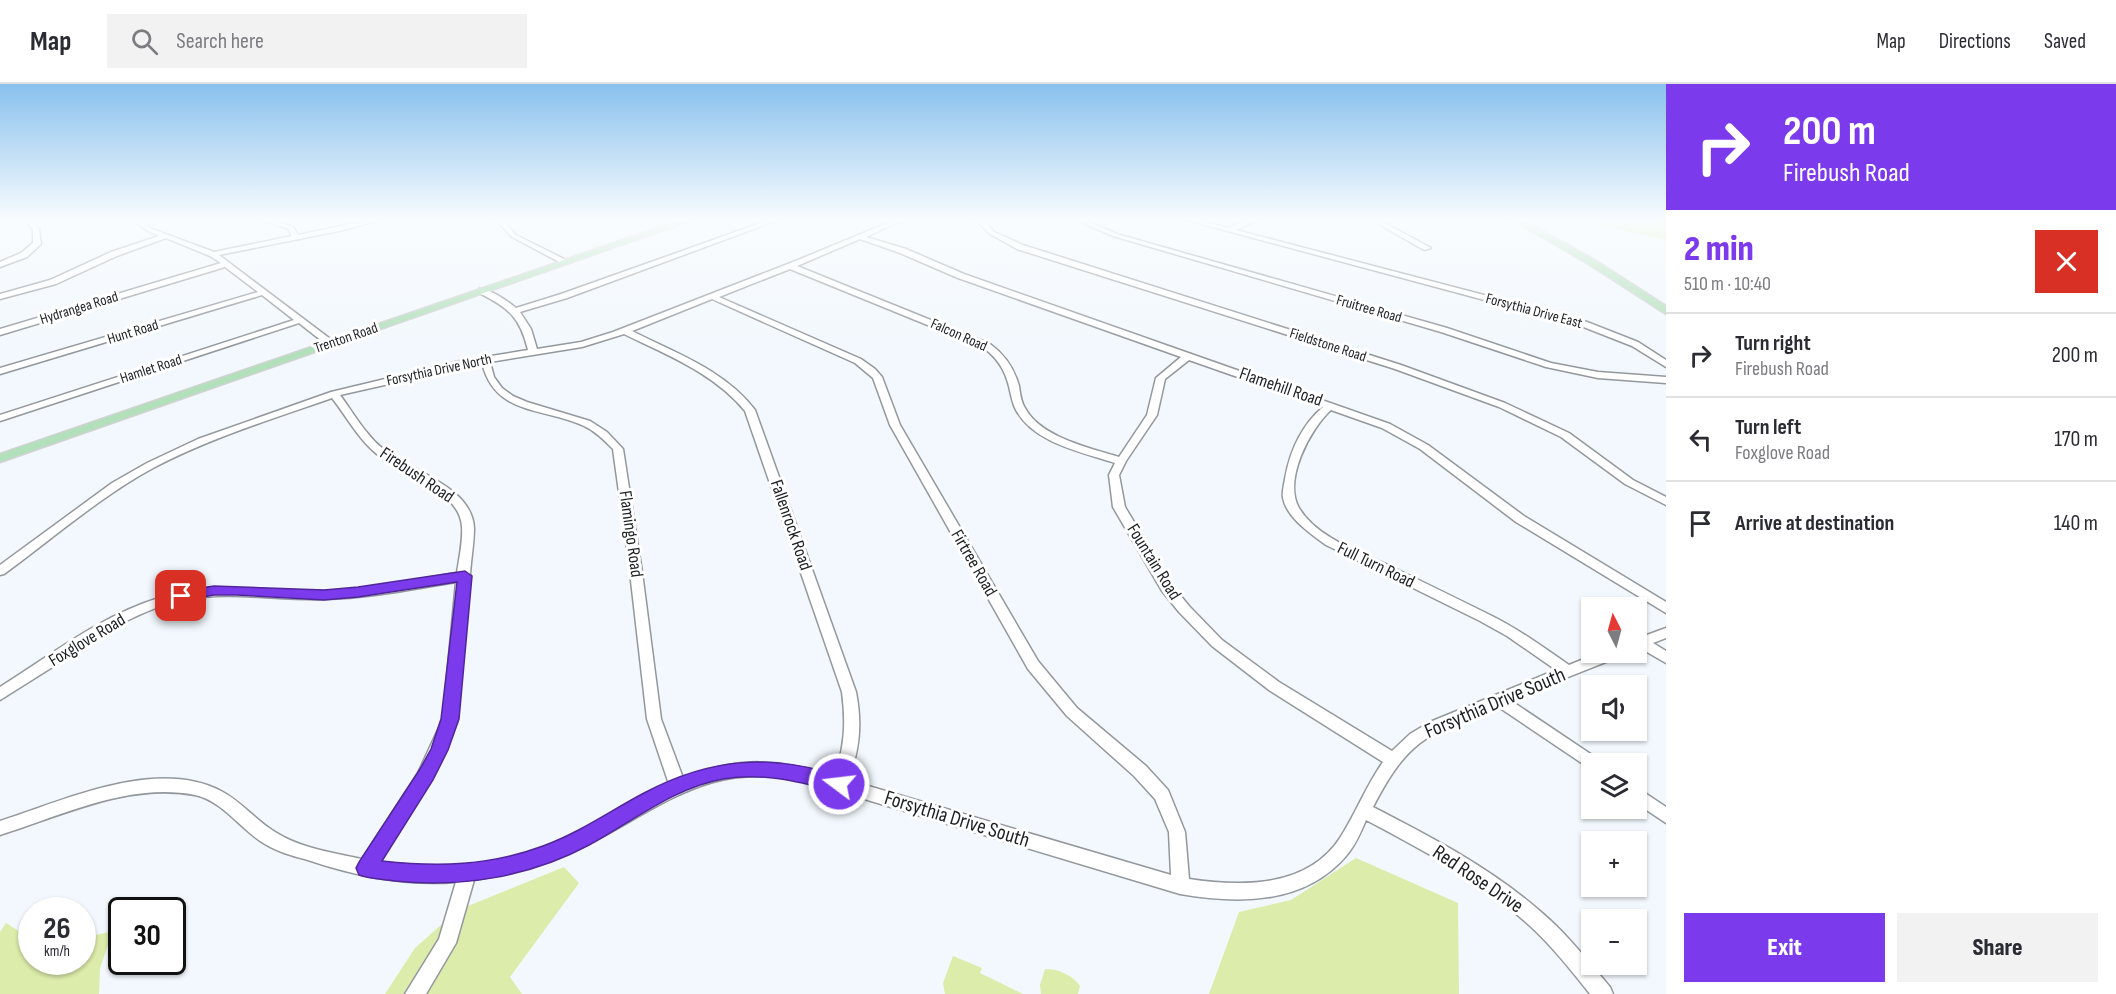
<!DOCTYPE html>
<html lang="en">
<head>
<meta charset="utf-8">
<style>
  :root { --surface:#fff; --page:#f2f2f3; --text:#2b2b33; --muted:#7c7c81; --line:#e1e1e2; --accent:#7c3aed }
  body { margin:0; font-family:"Sofia Sans Condensed",sans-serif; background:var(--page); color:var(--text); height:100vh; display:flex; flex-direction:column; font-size:22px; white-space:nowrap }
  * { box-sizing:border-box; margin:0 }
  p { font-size:20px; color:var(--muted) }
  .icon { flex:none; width:33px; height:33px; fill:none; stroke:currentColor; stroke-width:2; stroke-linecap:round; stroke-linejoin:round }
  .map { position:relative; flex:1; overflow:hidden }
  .sheet { display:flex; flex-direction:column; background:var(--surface); width:450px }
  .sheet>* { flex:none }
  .hud { background:#7c3aed; color:#fff; overflow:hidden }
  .needle { width:39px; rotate:354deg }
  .controls { position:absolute; left:1581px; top:513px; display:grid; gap:12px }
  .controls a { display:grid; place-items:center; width:66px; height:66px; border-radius:0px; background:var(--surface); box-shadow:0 2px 4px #0004; font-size:30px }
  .speed { position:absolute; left:18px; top:813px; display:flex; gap:12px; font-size:30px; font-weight:700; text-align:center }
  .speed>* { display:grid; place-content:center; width:78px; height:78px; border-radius:50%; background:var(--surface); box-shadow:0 2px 4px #0004; line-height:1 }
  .speed small { font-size:15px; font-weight:400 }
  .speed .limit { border:3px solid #111; border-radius:9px; background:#fff; color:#111 }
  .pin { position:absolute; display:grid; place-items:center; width:51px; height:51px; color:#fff; margin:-26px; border-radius:12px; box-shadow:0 3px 9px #0006 }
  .me { position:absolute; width:66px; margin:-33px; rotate:285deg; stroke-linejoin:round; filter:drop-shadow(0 0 4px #0008) }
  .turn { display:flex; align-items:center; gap:21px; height:126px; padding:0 18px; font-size:27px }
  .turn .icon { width:78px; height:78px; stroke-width:2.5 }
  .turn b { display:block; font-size:42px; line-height:51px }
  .round { display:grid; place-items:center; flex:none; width:63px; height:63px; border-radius:0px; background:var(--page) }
  .headline { display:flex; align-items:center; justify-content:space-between; height:102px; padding:0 18px }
  h1 { font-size:36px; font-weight:800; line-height:45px; color:var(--accent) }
  .button { display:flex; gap:12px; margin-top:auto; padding:12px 18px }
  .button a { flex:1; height:69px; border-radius:0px; background:var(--accent); color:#fff; font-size:24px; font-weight:800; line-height:69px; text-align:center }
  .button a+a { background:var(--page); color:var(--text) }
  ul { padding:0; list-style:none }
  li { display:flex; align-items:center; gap:18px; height:84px; padding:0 18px; border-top:2px solid var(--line) }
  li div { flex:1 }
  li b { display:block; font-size:22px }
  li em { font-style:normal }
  header { display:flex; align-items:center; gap:36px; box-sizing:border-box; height:84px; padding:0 30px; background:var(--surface); border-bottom:2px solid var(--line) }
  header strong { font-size:28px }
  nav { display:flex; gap:33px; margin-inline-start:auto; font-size:21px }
  .search { width:420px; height:54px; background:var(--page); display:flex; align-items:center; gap:15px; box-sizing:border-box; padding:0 21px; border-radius:0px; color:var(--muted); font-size:22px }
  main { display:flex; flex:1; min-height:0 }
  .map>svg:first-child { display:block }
  .green { fill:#dcecaa }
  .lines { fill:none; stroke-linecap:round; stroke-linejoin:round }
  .minor-casing { stroke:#93989d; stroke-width:3 }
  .major-casing { stroke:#d2d2d3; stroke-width:3 }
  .minor { fill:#fff; fill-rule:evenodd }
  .major { fill:#b2e0ba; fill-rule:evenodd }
  .route { fill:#7c3aed; stroke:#51269a; stroke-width:1.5 }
  .labels { text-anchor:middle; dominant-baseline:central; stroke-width:6; stroke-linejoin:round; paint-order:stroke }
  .far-street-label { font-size:15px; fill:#1d1f21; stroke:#fff }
  .street-label { font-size:18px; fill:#1d1f21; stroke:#fff }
  .near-street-label { font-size:21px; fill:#1d1f21; stroke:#fff }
</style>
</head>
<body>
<header>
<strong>Map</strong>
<div class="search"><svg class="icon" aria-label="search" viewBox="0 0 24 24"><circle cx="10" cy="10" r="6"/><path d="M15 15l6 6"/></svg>Search here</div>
<nav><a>Map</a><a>Directions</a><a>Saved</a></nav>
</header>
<main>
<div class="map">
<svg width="1666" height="910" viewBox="0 0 1666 910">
  <rect width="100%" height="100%" fill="#f2f8fd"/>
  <!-- green -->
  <g class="green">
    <path d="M 1575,135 L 1666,135 L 1666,156 Z"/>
    <path d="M 1356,774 L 1458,819 L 1459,910 L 1209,910 L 1239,828 L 1291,816 Z"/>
    <path d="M 564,783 L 579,799 L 510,893 L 522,910 L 385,910 L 415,864 L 458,826 Z"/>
    <path d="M 6,839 L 31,855 L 32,878 L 82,878 L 83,854 L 113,847 L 100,884 L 99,910 L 0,910 L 0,848 Z"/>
    <path d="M 953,872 L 982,884 L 980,889 L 1023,910 L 945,910 L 943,899 Z"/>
    <path d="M 1045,885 C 1059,885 1072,891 1080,902 L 1078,910 L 1041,910 L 1040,901 Z"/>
  </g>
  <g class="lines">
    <!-- minor casing -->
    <g class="minor-casing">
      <g id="minor">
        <path d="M 25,135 L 31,135 L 39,146 L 41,160 L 27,173 L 0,183 L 0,178 L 21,169 L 33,159 L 33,146 Z"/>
        <path d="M 132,135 L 139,135 L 152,145 L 214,168 L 292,152 L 288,145 L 261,135 L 270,135 L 293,143 L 298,151 L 374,135 L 384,135 L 339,147 L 219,171 L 333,257 L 333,261 L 327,261 L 299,239 L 0,337 L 0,331 L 294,236 L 262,211 L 0,290 L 0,284 L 258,208 L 225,183 L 0,251 L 0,245 L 221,179 L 210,172 L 166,154 L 117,172 L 56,200 L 0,215 L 0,210 L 50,196 L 111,168 L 159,152 L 148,147 Z"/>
        <path d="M 495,135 L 501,135 L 516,151 L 570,178 L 563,180 L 512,153 Z"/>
        <path d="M 772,135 L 781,135 L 567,214 L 520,228 L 531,245 L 537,265 L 581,258 L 613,248 L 798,176 L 897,135 L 905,135 L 866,153 L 906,165 L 964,190 L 1390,340 L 1428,361 L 1524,432 L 1666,518 L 1666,529 L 1516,438 L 1420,365 L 1382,344 L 1331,326 C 1310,345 1283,396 1299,424 C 1317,454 1360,468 1390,482 C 1423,498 1456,514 1488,530 C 1517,544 1543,563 1569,581 L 1601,568 L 1623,568 L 1621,572 L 1510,616 L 1598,675 L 1600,680 L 1592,680 L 1592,686 L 1497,622 C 1471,633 1442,642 1420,659 C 1399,675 1385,700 1373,723 C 1431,753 1491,784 1541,828 C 1567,850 1588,877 1610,903 L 1613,910 L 1590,910 C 1571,886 1552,862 1529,841 C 1481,797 1423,766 1366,736 C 1361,748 1355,762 1346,772 C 1304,821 1238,820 1180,810 L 811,699 C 713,674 668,719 587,761 C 551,779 513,790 474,796 L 456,859 L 426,910 L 405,910 L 439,855 L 456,798 C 405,802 355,792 308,776 C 293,772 278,768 265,760 C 241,746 223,717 195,711 C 129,698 61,732 0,751 L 0,737 C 63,717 156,673 221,707 C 241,717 255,736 275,748 C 300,764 334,769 362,775 L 418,689 L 443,635 L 456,498 C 413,505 369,514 325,515 C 278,517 230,506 183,516 C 162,520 143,529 124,538 L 0,616 L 0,603 C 51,571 100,532 159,514 C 214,496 269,509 326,507 C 370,505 414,496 457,489 C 459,474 463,458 462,443 C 460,406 403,391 378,371 C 359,356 347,333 332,314 C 272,335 210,354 153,384 C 100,413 53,454 4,490 L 0,491 L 0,481 L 112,399 L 147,379 L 198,355 L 331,308 L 460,277 L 528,266 C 520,233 509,224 479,209 L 479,205 C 491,205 506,216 516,224 L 561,210 ZM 860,155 L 900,169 L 958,194 L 1181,273 L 1156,294 L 1147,331 L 1119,373 C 1090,364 1040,353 1025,324 C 1021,318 1020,309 1019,302 C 1014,284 1005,271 990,260 L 797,182 ZM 790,185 L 984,264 C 1001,277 1007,291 1011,311 C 1012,315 1013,320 1015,324 C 1032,359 1082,368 1115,379 L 1109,391 L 1113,423 L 1162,507 L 1179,528 L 1212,562 L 1269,606 L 1383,678 C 1366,702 1356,729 1340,754 C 1307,804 1242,803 1189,795 L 1185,748 L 1168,706 L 1146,682 L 1077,624 L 1038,577 L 900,341 L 882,293 L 875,285 L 861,275 L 719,213 ZM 712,215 L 855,279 L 873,294 L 890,341 L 1028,585 L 1067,632 L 1134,692 L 1155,715 L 1169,748 L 1171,791 L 848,696 C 860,666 862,639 856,608 L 755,326 C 725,286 675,269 632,247 ZM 624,250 C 667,271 714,289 745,327 L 842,608 C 846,638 845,664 834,692 C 777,675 740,672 683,694 L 661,635 L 642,488 L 623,365 L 607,348 L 590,337 L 527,318 L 513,312 L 502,304 L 494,293 L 490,278 L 582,263 ZM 1189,276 L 1323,323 C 1301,342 1290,367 1285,395 C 1284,401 1282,408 1283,414 C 1287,434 1310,449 1326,461 L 1480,537 L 1507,552 L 1556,586 L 1430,638 L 1410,650 L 1392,667 L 1279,598 L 1222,556 L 1189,522 L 1172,501 L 1125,423 L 1119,391 L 1126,377 L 1157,331 L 1165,295 ZM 482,279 C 495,332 543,323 584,342 C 595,347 604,356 613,365 L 630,488 L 647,635 L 669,700 C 636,715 605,736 572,752 C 513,780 444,789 379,778 L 429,698 L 457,635 L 469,495 L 471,492 L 470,490 C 471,475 474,459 474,444 C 472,402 410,387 383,365 C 365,350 354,330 340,311 Z"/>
        <path d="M 975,135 L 982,135 L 994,148 L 1023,161 L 1401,281 L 1505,319 L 1569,349 L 1633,396 L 1666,413 L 1666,421 L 1625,400 L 1561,353 L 1499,323 L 1395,285 L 1017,165 L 990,150 Z"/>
        <path d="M 1074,135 L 1082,135 L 1117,150 L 1447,244 L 1551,279 L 1598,288 L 1666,293 L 1666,299 L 1598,294 L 1546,283 L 1441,248 L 1113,152 Z"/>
        <path d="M 1183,135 L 1193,135 L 1228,144 L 1246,136 L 1261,135 L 1236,146 L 1587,238 L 1638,258 L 1666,276 L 1666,283 L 1632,262 L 1581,242 Z"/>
        <path d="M 1370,135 L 1377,135 L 1431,164 L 1424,166 Z"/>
        <path d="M 1666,544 L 1666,554 L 1653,559 L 1666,567 L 1666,579 L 1640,564 L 1636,565 L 1636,555 Z"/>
        <path d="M 1636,703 L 1666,723 L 1666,739 L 1636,719 Z"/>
      </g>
    </g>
    <!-- major casing -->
    <g class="major-casing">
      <g id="major">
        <path d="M 684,135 L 695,135 L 0,378 L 0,370 Z"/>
        <path d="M 1511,135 L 1521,135 L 1593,175 L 1666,222 L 1666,230 L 1587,179 Z"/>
      </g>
    </g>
    <!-- minor -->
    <use href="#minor" class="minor"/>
    <!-- major -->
    <use href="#major" class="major"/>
  </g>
  <!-- sky -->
  <linearGradient id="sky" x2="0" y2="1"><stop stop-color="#89c1ed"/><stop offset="0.52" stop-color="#f9fcfe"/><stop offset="1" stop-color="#f9fcfe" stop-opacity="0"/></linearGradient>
  <rect width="1666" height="262" fill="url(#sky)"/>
  <!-- route -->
  <path class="route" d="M 465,487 L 472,492 L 459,635 L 448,666 L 433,696 L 382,777 C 438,783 489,782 543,762 C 579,749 610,727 644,709 C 712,673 773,669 846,694 L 848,700 L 846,705 L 839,708 C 800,698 764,688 723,695 C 673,704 632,738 589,761 C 530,793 460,804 395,797 C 383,795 370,795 359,791 L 356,784 L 359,778 L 420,685 L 431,665 L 441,635 L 457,498 L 358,513 L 324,516 L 237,511 L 214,511 L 181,517 L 174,512 L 181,507 L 214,502 L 324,506 L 358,503 Z"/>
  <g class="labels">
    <!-- far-street labels -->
    <g class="far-street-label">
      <text transform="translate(79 224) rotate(-17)">Hydrangea Road</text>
      <text transform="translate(1369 225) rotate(16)">Fruitree Road</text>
      <text transform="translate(1534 227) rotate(15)">Forsythia Drive East</text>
      <text transform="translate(133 248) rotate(-17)">Hunt Road</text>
      <text transform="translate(959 251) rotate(24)">Falcon Road</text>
      <text transform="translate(346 254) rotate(-19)">Trenton Road</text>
      <text transform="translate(1328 261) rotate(18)">Fieldstone Road</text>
      <text transform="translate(151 285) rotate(-18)">Hamlet Road</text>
      <text transform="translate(439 286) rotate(-12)">Forsythia Drive North</text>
    </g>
    <!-- street labels -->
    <g class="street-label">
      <text transform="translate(1281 303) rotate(19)">Flamehill Road</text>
      <text transform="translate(417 391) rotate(34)">Firebush Road</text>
      <text transform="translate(791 441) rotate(71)">Fallenrock Road</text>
      <text transform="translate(631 450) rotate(82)">Flamingo Road</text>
      <text transform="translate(1154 478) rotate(58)">Fountain Road</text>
      <text transform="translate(974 479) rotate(60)">Firtree Road</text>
      <text transform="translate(1376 481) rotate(26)">Full Turn Road</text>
      <text transform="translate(87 556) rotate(-31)">Foxglove Road</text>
    </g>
    <!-- near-street labels -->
    <g class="near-street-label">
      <text transform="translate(1495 619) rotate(-23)">Forsythia Drive South</text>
      <text transform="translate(957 735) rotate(17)">Forsythia Drive South</text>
      <text transform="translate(1478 795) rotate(34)">Red Rose Drive</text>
    </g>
  </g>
</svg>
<div class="controls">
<a><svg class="needle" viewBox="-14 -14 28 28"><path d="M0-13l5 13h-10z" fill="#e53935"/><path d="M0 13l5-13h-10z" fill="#7c7c81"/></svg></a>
<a><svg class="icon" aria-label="sound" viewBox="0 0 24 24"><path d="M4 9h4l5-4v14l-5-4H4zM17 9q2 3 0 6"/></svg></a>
<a><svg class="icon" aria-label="layers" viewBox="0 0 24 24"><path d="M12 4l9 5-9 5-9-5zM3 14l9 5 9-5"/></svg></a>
<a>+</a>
<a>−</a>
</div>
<div class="speed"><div>26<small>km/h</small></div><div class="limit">30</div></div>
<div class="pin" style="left:181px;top:512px;background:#d93025"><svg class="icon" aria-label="arrive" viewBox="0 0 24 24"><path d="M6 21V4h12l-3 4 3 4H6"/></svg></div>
<svg class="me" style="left:839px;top:700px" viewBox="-20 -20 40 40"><circle r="17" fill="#7c3aed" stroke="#fff" stroke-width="3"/><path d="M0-11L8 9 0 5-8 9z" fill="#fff"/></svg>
</div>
<section class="sheet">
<div class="hud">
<div class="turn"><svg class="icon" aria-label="right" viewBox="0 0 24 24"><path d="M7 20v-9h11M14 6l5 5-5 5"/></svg><div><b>200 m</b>Firebush Road</div></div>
</div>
<div class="headline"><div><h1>2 min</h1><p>510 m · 10:40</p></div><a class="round" style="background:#d93025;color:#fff"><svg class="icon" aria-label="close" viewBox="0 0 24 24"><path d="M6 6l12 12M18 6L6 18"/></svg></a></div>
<ul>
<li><svg class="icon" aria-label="right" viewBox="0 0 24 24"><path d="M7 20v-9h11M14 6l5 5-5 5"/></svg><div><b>Turn right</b><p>Firebush Road</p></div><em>200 m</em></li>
<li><svg class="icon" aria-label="left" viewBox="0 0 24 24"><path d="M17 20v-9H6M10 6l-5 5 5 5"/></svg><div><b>Turn left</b><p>Foxglove Road</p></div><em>170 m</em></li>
<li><svg class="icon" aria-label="arrive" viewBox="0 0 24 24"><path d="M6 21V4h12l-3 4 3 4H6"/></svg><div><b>Arrive at destination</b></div><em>140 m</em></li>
</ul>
<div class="button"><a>Exit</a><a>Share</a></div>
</section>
</main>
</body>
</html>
